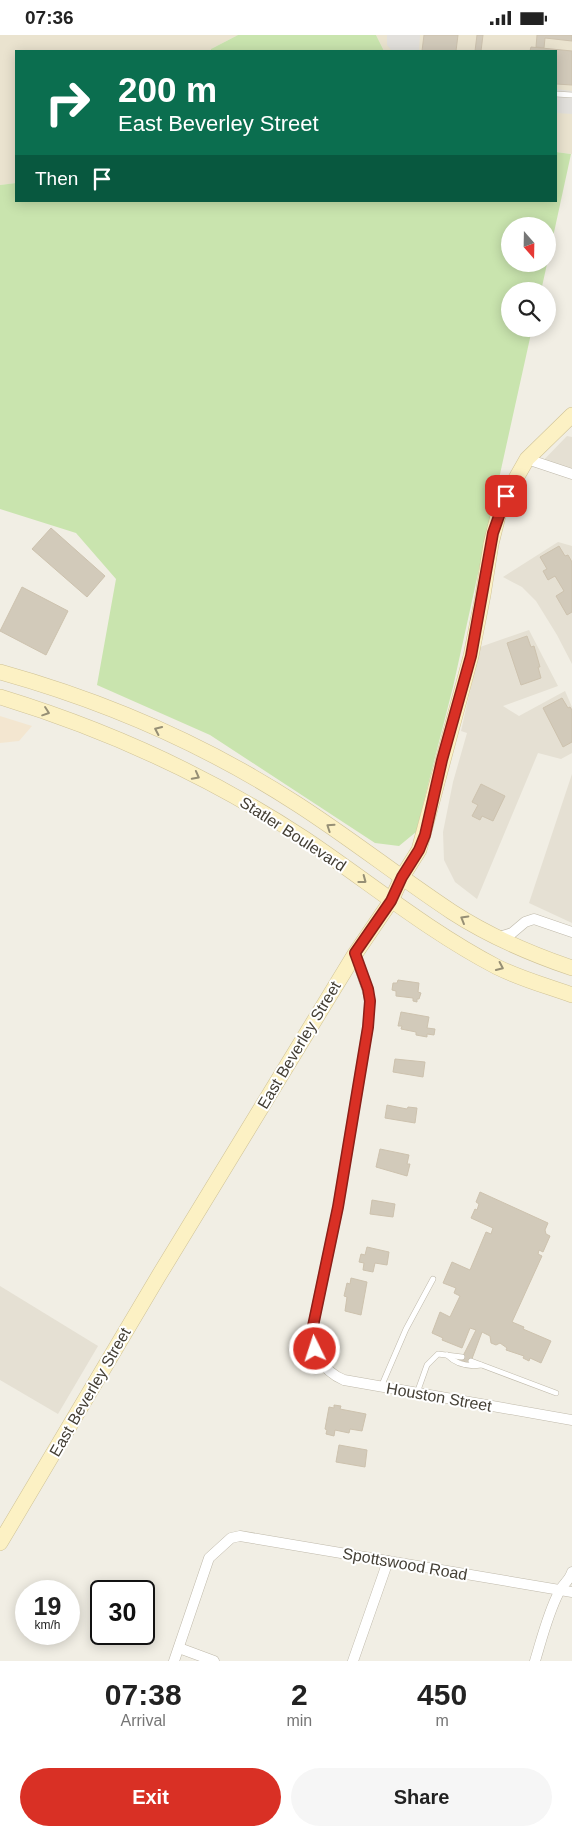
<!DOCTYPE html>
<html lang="en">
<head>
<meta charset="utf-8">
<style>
  :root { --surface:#fff; --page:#f6f6f6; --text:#222; --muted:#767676; --accent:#d93025 }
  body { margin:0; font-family:Helvetica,sans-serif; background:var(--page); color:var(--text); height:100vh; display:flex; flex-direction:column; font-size:19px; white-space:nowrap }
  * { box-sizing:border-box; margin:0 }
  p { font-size:16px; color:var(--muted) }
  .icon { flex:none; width:28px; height:28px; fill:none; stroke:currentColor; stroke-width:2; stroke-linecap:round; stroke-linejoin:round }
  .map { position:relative; height:1626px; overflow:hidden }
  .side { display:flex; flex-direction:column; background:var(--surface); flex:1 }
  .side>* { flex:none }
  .hud { position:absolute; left:15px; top:15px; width:542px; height:152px; border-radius:0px; box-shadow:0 2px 12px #0003; background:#0b6e4f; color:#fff; overflow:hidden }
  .needle { width:32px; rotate:160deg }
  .fabs { position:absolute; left:501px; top:182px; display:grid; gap:10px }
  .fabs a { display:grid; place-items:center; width:55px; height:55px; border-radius:50%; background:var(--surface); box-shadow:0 2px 12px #0003; font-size:25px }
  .speed { position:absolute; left:15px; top:1545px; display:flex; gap:10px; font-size:25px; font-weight:700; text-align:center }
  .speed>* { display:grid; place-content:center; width:65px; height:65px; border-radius:50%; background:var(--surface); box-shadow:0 2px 12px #0003; line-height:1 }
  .speed small { font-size:12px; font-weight:400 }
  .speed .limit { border:2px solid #111; border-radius:8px; background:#fff; color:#111 }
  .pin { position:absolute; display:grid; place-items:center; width:42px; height:42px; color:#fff; margin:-21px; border-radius:10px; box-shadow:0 2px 8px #0006 }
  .me { position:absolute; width:55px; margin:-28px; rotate:356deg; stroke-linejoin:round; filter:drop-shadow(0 0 4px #0008) }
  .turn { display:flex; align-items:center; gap:18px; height:105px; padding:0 20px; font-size:22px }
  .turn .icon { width:65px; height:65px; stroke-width:2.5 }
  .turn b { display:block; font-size:35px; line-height:42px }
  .then { display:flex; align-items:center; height:48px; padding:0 20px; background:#0003; gap:10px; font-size:19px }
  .eta { display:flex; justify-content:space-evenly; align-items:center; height:85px; text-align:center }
  .eta b { font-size:30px; font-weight:700; line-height:35px }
  .action { display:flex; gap:10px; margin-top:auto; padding:10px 20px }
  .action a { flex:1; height:58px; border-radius:30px; background:var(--accent); color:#fff; font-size:20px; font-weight:700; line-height:58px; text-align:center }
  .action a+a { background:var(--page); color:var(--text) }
  .status { display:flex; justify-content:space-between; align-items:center; height:35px; padding:0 25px; background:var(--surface); direction:ltr }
  .status svg { height:14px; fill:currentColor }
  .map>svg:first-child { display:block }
  .residential { fill:#e5e0d3 }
  .commercial { fill:#f3e6d0 }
  .education { fill:#eae3cf }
  .green { fill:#c9e4ae }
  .parking { fill:#e2e0dc }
  .building { fill:#d2caba; stroke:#cdc2ae }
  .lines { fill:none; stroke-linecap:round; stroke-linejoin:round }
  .lane-casing { stroke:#bfb9aa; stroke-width:6 }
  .street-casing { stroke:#bfb9aa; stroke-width:11 }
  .secondary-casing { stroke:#cfc296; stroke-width:16 }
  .lane { stroke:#fff; stroke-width:5 }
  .street { stroke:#fff; stroke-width:10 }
  .secondary { stroke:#fcf1c4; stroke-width:15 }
  .oneway { stroke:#968f75 }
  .route-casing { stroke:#8d1f18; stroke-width:12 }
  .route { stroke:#d93025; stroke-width:9 }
  .labels { text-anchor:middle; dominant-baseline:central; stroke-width:4; stroke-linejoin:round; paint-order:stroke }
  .street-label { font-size:16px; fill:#433e34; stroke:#fff }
</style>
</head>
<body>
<div class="status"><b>07:36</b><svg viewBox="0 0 49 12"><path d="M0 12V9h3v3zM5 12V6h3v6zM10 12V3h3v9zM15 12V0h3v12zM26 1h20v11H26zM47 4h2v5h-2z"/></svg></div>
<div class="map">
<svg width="572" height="1626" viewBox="0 0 572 1626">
  <rect width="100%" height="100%" fill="#f1eee4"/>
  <!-- residential -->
  <g class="residential">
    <path d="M 567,401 L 572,402 L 572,439 L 539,430 Z"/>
    <path d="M 558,507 L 572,511 L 572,629 L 557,600 L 536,566 L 522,552 L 503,542 Z"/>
    <path d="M 529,595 L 558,651 L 503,671 L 519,681 L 565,656 L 572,672 L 572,718 L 561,724 L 538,718 L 477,864 L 455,847 L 444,825 L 443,797 L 453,747 L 467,698 L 461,696 L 480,612 Z"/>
    <path d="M 572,739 L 572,888 L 529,868 Z"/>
    <path d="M 0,1251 L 98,1311 L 58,1379 L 0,1345 Z"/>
  </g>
  <!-- commercial -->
  <path class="commercial" d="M 0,681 L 32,691 L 19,706 L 0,708 Z"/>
  <!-- education -->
  <g class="education">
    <path d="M 0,0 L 238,0 L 211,14 L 211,16 L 16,16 L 16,148 L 0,150 Z"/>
    <path d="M 376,0 L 572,0 L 572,119 L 556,117 L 556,16 L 384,16 Z"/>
  </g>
  <!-- green -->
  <g class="green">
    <path d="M 238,0 L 376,0 L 384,16 L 211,16 L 211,14 Z"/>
    <path d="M 556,117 L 571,119 L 548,225 L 548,191 L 510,191 L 510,229 L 547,229 L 541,256 L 510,256 L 510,294 L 532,294 L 453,652 L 416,797 L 399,811 L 375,808 L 210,700 L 97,650 L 116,544 L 76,498 L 0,474 L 0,150 L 16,148 L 16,166 L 556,166 Z"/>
  </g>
  <!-- parking -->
  <g class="parking">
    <path d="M 387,0 L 420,0 L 419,16 L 392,16 L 387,10 Z"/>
    <path d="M 556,54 L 572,56 L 572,79 L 556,78 Z"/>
  </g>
  <!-- building -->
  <g class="building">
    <path d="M 424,0 L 458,0 L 456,16 L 422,16 Z"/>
    <path d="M 477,0 L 483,0 L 481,16 L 475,16 Z"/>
    <path d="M 537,0 L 572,0 L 572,6 L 545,3 L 544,13 L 536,12 Z"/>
    <path d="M 531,12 L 572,16 L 572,50 L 556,49 L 556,16 L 530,16 Z"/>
    <path d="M 51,493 L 105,541 L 87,562 L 32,514 Z"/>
    <path d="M 559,511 L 565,521 L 568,520 L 572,527 L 572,577 L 567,580 L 556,561 L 564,556 L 555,541 L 548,545 L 543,536 L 547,534 L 540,522 Z"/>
    <path d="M 22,552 L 68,576 L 46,620 L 0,596 Z"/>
    <path d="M 527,601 L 531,612 L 534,611 L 540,632 L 538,632 L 541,643 L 521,650 L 507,608 Z"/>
    <path d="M 562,663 L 568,673 L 570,672 L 572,675 L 572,707 L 563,712 L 543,673 Z"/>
    <path d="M 481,749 L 505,761 L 493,786 L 482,781 L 480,785 L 472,781 L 478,770 L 472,767 Z"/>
    <path d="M 398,945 L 419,948 L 418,957 L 421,958 L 419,964 L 417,964 L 417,967 L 413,966 L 413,963 L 396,961 L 396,956 L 392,955 L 393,948 L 397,948 Z"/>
    <path d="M 401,977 L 429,982 L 427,993 L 435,994 L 434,1000 L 427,999 L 427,1002 L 416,1000 L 416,997 L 401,994 L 402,991 L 398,991 Z"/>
    <path d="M 395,1024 L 425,1027 L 423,1042 L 393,1037 Z"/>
    <path d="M 387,1070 L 407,1074 L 408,1072 L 417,1073 L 415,1088 L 385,1083 Z"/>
    <path d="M 380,1114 L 409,1120 L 407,1129 L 410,1129 L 407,1141 L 376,1132 Z"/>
    <path d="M 480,1157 L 548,1188 L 545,1195 L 546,1199 L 550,1201 L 543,1217 L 539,1215 L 538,1219 L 542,1221 L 512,1287 L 524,1292 L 523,1294 L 551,1306 L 541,1328 L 530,1323 L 529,1326 L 523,1323 L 524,1321 L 506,1315 L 507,1313 L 500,1308 L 496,1310 L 491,1308 L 490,1301 L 482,1297 L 470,1329 L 461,1325 L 476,1295 L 470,1293 L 462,1313 L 442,1305 L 443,1303 L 432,1298 L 440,1277 L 450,1282 L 460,1261 L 454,1258 L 456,1253 L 443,1248 L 452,1227 L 470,1235 L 486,1197 L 491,1199 L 493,1193 L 471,1183 L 475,1174 L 477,1175 L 479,1169 L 476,1167 Z"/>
    <path d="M 372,1165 L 395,1169 L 393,1182 L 370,1179 Z"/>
    <path d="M 367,1212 L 389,1217 L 387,1230 L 375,1228 L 373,1237 L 363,1235 L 364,1228 L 359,1227 L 361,1219 L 365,1220 Z"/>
    <path d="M 351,1243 L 367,1247 L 361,1280 L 345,1276 L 347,1262 L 344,1261 L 347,1248 L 350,1249 Z"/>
    <path d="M 334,1370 L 341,1371 L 340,1374 L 366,1379 L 362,1396 L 350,1394 L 349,1398 L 335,1395 L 334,1401 L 326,1399 L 327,1395 L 325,1394 L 329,1372 L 334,1373 Z"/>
    <path d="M 339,1410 L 367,1415 L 365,1432 L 336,1427 Z"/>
  </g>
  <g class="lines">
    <!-- lane casing -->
    <g class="lane-casing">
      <g id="lane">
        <path d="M 556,59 L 572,60"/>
        <path d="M 447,1320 C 457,1330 468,1332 481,1330"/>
        <path d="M 471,1326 L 556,1358"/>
        <path d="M 381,1352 L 406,1294 L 433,1244"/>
        <path d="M 417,1358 L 427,1330 L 438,1319 L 462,1322"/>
      </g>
    </g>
    <!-- street casing -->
    <g class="street-casing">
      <g id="street">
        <path d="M 527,424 L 572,439"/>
        <path d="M 499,902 L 512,898 L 525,887 L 534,884 L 572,897"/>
        <path d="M 355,919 L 367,954 L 370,965 L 368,992 L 338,1172 L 313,1291 C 311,1315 322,1336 344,1345 L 572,1385"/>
        <path d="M 179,1613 L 214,1626"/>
        <path d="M 174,1626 L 209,1523 L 231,1503 L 240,1501 L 572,1557"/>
        <path d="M 353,1626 L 388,1526"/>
        <path d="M 535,1626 C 542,1603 548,1578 559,1557 C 562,1550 570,1545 572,1537"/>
      </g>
    </g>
    <!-- secondary casing -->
    <g class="secondary-casing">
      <g id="secondary">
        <path d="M 0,637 C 104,666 206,710 297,769 C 350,803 399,842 452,877 C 489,901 531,919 572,933"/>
        <path d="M 0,662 C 108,695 211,742 305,804 C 369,847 428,896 497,932 C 521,944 547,951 572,960"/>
        <path d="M 0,1508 L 158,1242 L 355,919 L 391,866 L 402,842 L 419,815 L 471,621 L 483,560 L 491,509 L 498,481 L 511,452 L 527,424 L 572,380"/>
      </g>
    </g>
    <!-- lane -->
    <use href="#lane" class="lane"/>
    <!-- street -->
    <use href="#street" class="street"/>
    <!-- secondary -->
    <use href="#secondary" class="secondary"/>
  </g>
  <!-- one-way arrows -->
  <defs><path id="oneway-chevron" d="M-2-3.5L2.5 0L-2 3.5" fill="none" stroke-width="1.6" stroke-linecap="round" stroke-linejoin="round" transform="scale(1.25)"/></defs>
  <g class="oneway">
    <use href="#oneway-chevron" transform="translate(46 677) rotate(19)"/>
    <use href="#oneway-chevron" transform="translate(158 695) rotate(-155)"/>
    <use href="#oneway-chevron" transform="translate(196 741) rotate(28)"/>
    <use href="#oneway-chevron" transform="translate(330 792) rotate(-146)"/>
    <use href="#oneway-chevron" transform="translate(363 845) rotate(37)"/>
    <use href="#oneway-chevron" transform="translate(464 884) rotate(-150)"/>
    <use href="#oneway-chevron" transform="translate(500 932) rotate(25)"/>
  </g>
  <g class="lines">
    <!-- route casing -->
    <g class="route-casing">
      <path id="route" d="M 315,1314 L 313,1291 L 338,1172 L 368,992 L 370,966 L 368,954 L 355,918 L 391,866 L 402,842 L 419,815 L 425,800 L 442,725 L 471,621 L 493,498 L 506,461"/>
    </g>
    <!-- route -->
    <use href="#route" class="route"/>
  </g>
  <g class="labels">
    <!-- street labels -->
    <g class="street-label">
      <text transform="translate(293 799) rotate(33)">Statler Boulevard</text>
      <text transform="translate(299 1010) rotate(-59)">East Beverley Street</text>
      <text transform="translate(90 1357) rotate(-60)">East Beverley Street</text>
      <text transform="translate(439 1362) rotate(10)">Houston Street</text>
      <text transform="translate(405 1529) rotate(10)">Spottswood Road</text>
    </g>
  </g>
</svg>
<div class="fabs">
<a><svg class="needle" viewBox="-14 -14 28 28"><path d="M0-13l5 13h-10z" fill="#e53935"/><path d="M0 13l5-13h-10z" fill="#767676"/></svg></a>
<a><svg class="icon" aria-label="search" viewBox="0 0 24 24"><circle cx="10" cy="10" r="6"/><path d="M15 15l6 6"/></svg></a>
</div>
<div class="speed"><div>19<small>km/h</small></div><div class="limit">30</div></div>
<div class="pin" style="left:506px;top:461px;background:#d93025"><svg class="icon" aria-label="arrive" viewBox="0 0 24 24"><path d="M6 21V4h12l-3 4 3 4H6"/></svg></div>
<svg class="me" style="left:315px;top:1314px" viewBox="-20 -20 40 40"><circle r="17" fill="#d93025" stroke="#fff" stroke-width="3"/><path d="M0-11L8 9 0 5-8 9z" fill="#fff"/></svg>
<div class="hud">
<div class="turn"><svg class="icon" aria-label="right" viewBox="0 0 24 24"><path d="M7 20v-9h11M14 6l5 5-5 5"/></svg><div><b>200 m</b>East Beverley Street</div></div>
<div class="then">Then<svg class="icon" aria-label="arrive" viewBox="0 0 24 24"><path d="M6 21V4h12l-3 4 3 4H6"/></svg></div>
</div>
</div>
<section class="side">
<div class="eta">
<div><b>07:38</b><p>Arrival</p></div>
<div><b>2</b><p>min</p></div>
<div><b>450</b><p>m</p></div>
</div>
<div class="action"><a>Exit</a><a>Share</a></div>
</section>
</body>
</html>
